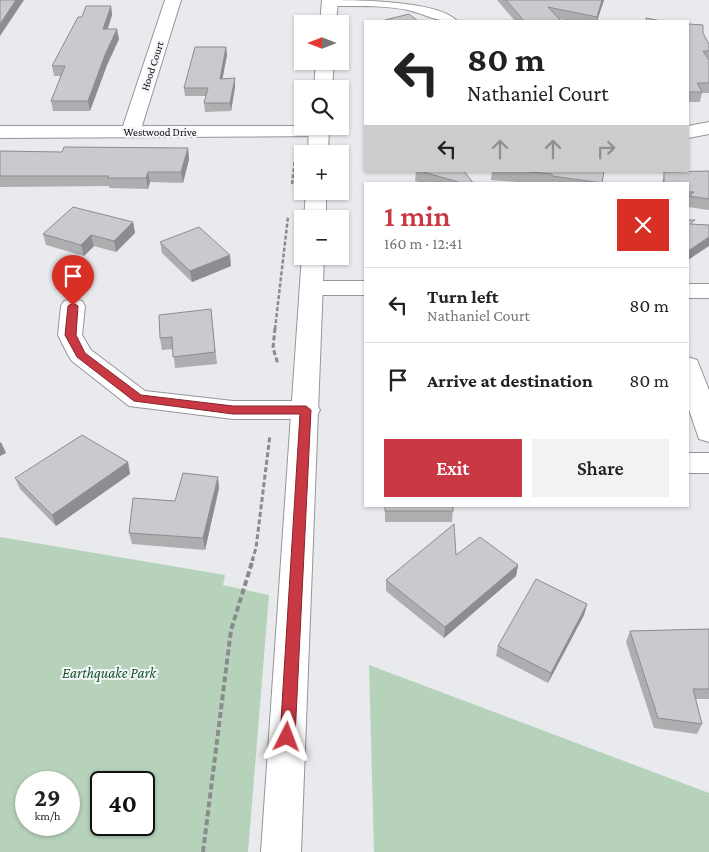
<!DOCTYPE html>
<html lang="en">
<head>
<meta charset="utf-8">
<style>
  :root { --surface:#fff; --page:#f2f2f2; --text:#222; --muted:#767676; --line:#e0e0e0; --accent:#c93944 }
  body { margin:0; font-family:"Crimson Pro",serif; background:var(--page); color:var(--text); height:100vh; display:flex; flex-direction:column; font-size:19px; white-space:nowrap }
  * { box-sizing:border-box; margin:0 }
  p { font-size:16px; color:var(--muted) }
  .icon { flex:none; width:28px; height:28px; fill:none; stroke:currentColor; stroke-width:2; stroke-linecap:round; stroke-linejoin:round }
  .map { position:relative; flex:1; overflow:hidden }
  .details { position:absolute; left:364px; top:182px; width:325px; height:325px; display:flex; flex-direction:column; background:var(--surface); border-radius:0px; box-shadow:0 1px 4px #0004 }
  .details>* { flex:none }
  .banner { position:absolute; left:364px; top:20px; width:325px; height:152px; border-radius:0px; box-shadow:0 1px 4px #0004; background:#fff; color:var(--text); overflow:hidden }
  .needle { width:32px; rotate:270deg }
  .buttons { position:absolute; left:294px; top:15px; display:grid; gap:10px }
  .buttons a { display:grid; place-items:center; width:55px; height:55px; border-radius:0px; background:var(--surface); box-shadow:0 1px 4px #0004; font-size:25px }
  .speed { position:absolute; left:15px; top:771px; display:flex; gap:10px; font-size:25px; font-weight:700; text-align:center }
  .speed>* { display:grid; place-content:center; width:65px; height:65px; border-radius:50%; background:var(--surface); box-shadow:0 1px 4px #0004; line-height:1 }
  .speed small { font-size:12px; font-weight:400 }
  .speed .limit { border:2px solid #111; border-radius:8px; background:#fff; color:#111 }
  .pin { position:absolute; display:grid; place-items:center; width:42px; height:42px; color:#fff; margin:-51px -21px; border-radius:50% 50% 50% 0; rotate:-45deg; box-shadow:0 0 5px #0007 }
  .pin .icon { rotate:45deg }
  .me { position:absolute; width:55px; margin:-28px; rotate:3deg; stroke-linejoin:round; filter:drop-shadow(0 0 4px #0008) }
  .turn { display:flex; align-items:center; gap:18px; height:105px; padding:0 20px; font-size:22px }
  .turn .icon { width:65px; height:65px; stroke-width:2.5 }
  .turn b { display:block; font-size:35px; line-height:42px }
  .lanes { display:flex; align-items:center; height:48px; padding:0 20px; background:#0003; justify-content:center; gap:25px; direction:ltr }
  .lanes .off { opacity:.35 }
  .round { display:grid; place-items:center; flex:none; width:52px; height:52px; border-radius:0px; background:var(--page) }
  .head { display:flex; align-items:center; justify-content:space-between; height:85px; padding:0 20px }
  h1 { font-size:30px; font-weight:600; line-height:38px; color:var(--accent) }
  .button { display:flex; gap:10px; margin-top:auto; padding:10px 20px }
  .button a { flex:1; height:58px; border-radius:0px; background:var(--accent); color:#fff; font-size:20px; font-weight:600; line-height:58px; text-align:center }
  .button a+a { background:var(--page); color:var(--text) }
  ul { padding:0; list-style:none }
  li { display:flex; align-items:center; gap:15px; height:75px; padding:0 20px; border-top:1px solid var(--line) }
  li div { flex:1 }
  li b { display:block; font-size:19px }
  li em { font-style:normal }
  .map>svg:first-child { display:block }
  .green { fill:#b6d2bb; fill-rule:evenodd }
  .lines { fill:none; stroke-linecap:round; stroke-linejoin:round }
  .street-casing { stroke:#949699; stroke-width:2 }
  .secondary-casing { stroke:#949699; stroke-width:2 }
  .path-far3 { stroke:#8a8b8d; stroke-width:2; stroke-dasharray:3 2; stroke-linecap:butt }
  .path-far2 { stroke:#8a8b8d; stroke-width:2.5; stroke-dasharray:4 2; stroke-linecap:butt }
  .path-far1 { stroke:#8a8b8d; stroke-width:3; stroke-dasharray:5 2.5; stroke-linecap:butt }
  .path { stroke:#8a8b8d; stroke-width:4; stroke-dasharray:6 3; stroke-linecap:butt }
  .street { fill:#fff; fill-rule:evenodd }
  .secondary { fill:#fff; fill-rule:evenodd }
  .wall { fill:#acaeb0 }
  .shaded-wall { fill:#8c8d90 }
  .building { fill:#c8cacd; stroke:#8c8d90 }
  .route { fill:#c93944; stroke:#83252c }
  .labels { text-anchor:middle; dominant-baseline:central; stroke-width:4; stroke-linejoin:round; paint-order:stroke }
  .far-street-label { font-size:11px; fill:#0c0c0d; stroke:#f5f7fa }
  .near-park-label { font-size:15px; font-style:italic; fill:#16542a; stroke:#f5f7fa }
</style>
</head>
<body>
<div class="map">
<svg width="709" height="852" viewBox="0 0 709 852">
  <rect width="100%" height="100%" fill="#e8eaed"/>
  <!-- green -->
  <g class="green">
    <path d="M 0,537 L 225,575 L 223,585 L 269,595 L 248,852 L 0,852 ZM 26,782 L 69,782 L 69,825 L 26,825 ZM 101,782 L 144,782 L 144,825 L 101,825 Z"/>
    <path d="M 369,665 L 709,793 L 709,852 L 374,852 Z"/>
  </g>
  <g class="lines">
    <!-- street casing -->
    <g class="street-casing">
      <g id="street">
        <path d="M 165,0 L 181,0 L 142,126 L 319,126 L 326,128 L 329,132 L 326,136 L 0,138 L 0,126 L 123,126 Z"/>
        <path d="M 323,0 C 353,0 438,0 457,21 C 435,22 428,15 408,10 C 383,5 356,6 330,6 L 324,4 Z"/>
        <path d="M 709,122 L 709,134 L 688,138 L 688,126 Z"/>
        <path d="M 312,281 L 365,281 L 365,295 L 312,295 L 304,293 L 300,288 L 304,283 Z"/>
        <rect x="688" y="284" width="21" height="14"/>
        <path d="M 73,299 L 82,301 L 85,306 L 82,335 L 91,350 L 145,391 L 233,401 L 306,401 L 316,403 L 320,410 L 316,417 L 306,419 L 233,419 L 129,406 L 72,361 L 68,355 L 58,335 L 61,306 L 64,301 Z"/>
        <path d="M 688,357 L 697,360 L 709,390 L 709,442 L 699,439 L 688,407 Z"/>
        <rect x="688" y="453" width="21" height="20"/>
      </g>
    </g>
    <!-- secondary casing -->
    <g class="secondary-casing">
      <g id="secondary">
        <path d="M 322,0 L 338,0 L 336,24 L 320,24 Z"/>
        <path d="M 316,61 L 334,61 L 332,89 L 314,89 Z"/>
        <path d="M 309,126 L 329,126 L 328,154 L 308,154 Z"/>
        <path d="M 306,191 L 326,191 L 326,219 L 304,219 Z"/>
        <path d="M 302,255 L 324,256 L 301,852 L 261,852 Z"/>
      </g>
    </g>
    <!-- path-far3 -->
    <path class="path-far3" d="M 299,112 L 300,93"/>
    <!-- path-far2 -->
    <g class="path-far2">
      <path d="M 292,184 L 295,160"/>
      <path d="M 275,329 L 288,217"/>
    </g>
    <!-- path-far1 -->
    <g class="path-far1">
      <path d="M 275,328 L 273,348 L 278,364"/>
      <path d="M 252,561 L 256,548 L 270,435"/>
    </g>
    <!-- path -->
    <path class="path" d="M 203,852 L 231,630 L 253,559"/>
    <!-- street -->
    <use href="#street" class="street"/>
    <!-- secondary -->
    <use href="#secondary" class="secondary"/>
  </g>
  <!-- wall -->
  <g class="wall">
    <path d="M 497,0 L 604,0 L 597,21 L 571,21 L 559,19 L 561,21 L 515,21 Z"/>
    <path d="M 111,6 L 112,15 L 108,29 L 119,39 L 107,65 L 90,111 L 53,111 L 51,101 L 61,76 L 54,76 L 52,66 L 82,17 Z"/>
    <path d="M 688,24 L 703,33 L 709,44 L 709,93 L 702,93 L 700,102 L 688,102 Z"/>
    <path d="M 226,47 L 227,55 L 222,79 L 235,87 L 231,111 L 205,112 L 204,103 L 206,96 L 185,96 L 184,88 Z"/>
    <path d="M 188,148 L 189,159 L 183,183 L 150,182 L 148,189 L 109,188 L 109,186 L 0,187 L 0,151 L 62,152 Z"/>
    <path d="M 416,171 L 464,171 L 474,184 L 426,184 L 415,181 Z"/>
    <path d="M 492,171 L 604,171 L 602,184 L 544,184 L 491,180 Z"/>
    <path d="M 709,171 L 709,210 L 688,207 L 688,184 L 662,184 L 664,172 Z"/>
    <path d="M 133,222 L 135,233 L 116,252 L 94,246 L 84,256 L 46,245 L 43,234 Z"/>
    <path d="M 160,242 L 231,266 L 192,282 L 162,253 Z"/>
    <path d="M 211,309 L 217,364 L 175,368 L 173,349 L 162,350 L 160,338 Z"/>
    <path d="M 128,462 L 130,474 L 56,526 L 20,489 L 15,478 Z"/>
    <path d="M 219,488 L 205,550 L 132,544 L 129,533 L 175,501 Z"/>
    <path d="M 385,506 L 453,506 L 452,522 L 385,522 Z"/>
    <path d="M 518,565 L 516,576 L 444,638 L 386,591 L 386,580 Z"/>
    <path d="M 587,604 L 584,615 L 548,683 L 496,656 L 498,646 Z"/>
    <path d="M 709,629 L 709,699 L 696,699 L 702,724 L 697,734 L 654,728 L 626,642 L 630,631 Z"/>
  </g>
  <!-- shaded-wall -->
  <g class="shaded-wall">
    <path d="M 16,0 L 24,0 L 0,36 L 0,24 Z"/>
    <path d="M 602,0 L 604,0 L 597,21 L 596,21 Z"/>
    <path d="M 111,6 L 112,15 L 104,38 L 103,29 Z"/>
    <path d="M 117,29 L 119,39 L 107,65 L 90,111 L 88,101 L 105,55 Z"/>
    <path d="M 226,47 L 227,55 L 221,87 L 220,79 Z"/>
    <path d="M 235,78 L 235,87 L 231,111 L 230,103 Z"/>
    <path d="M 188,148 L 189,159 L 183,183 L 181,172 Z"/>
    <path d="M 148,172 L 150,182 L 148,189 L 146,178 Z"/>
    <path d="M 133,222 L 135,233 L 116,252 L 114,241 Z"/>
    <path d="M 91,235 L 94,246 L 84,256 L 81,245 Z"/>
    <path d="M 709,237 L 709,246 L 688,260 L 688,251 Z"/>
    <path d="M 230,255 L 231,266 L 192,282 L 190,271 Z"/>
    <path d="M 1,442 L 6,453 L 0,456 L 0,443 Z"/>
    <path d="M 128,462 L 130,474 L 56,526 L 52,515 Z"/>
    <path d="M 218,477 L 219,488 L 205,550 L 203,538 Z"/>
    <path d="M 518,565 L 516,576 L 444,638 L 445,627 Z"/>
    <path d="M 587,604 L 584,615 L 548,683 L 551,673 Z"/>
  </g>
  <!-- building -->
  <g class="building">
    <path d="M 0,0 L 16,0 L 0,24 Z"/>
    <path d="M 506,0 L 602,0 L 597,17 L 548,7 L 561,21 L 524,21 Z"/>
    <path d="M 86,6 L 111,6 L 103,29 L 117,29 L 105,55 L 88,101 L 51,101 L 65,66 L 52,66 L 78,17 L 82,17 Z"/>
    <path d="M 409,14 L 418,21 L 385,21 L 385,20 Z"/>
    <path d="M 646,18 L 661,21 L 647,21 Z"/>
    <path d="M 688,24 L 703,25 L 703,33 L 709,44 L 709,51 L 703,51 L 709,60 L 709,83 L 697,83 L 702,92 L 688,92 Z"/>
    <path d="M 195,47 L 226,47 L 220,79 L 235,78 L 230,103 L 204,103 L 208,88 L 184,88 Z"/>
    <path d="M 64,147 L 188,148 L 181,172 L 148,172 L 146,178 L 107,178 L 109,176 L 0,176 L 0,151 L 62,152 Z"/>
    <path d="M 420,171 L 464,171 L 474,184 L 465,184 Z"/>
    <path d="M 520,171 L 604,171 L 602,183 L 552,176 L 552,174 Z"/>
    <path d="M 709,171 L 709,199 L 689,196 L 694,192 L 688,192 L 688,184 L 664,184 L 664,172 Z"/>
    <path d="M 73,207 L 133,222 L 114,241 L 91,235 L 81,245 L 43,234 Z"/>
    <path d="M 688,220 L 695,220 L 690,224 L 709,225 L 709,237 L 688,251 Z"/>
    <path d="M 199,227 L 230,255 L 190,271 L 160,242 Z"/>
    <path d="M 211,309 L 215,352 L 173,357 L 172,337 L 160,338 L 159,315 Z"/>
    <path d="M 82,435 L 128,462 L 52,515 L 15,478 Z"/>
    <path d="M 183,473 L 218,477 L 203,538 L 129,533 L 133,498 L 175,501 Z"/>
    <rect x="385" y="506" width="68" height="5"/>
    <path d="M 454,524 L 456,555 L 480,537 L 518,565 L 445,627 L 386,580 Z"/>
    <path d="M 536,579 L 587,604 L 551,673 L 498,646 Z"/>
    <path d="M 709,629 L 709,689 L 693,689 L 702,724 L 658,718 L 630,631 Z"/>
  </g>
  <!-- route -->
  <path class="route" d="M 73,303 L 78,306 L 76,335 L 85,353 L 141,395 L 233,406 L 306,406 L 311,410 L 295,737 L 293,742 L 287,744 L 282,742 L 280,737 L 300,414 L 233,414 L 134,401 L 77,357 L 65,335 L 68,306 Z"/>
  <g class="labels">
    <!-- far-street labels -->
    <g class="far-street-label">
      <text transform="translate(152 66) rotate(-72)">Hood Court</text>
      <text x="160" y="132">Westwood Drive</text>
    </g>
    <!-- near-park labels -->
    <g class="near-park-label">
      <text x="109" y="673">Earthquake Park</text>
    </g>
  </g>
</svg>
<div class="buttons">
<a><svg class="needle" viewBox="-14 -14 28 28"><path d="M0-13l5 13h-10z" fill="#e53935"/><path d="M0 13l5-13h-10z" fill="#767676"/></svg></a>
<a><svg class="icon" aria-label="search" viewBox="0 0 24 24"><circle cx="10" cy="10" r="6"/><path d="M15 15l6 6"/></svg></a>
<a>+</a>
<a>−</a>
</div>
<div class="speed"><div>29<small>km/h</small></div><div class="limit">40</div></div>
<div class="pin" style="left:73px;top:306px;background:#d93025"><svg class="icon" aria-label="arrive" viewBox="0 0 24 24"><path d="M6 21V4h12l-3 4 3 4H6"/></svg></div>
<svg class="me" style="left:287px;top:737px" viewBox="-20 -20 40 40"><path d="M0-17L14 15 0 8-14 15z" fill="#c93944" stroke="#fff" stroke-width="4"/></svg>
<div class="banner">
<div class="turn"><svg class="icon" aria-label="left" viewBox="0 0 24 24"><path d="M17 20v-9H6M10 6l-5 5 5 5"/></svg><div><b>80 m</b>Nathaniel Court</div></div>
<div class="lanes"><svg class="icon" aria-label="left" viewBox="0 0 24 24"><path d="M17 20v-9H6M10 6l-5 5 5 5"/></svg><svg class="icon off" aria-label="ahead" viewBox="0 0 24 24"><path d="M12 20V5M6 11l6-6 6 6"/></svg><svg class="icon off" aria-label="ahead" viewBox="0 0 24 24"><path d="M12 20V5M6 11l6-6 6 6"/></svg><svg class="icon off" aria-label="right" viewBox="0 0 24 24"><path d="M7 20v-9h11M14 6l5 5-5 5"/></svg></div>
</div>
<section class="details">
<div class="head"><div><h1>1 min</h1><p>160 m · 12:41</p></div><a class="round" style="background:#d93025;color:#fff"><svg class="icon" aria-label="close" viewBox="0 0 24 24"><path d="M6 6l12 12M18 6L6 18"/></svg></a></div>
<ul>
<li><svg class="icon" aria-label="left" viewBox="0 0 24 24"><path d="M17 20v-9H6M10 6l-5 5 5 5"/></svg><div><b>Turn left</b><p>Nathaniel Court</p></div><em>80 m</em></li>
<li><svg class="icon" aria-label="arrive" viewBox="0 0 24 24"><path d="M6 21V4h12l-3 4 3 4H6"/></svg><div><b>Arrive at destination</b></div><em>80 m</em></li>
</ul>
<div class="button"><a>Exit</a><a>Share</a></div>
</section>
</div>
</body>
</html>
